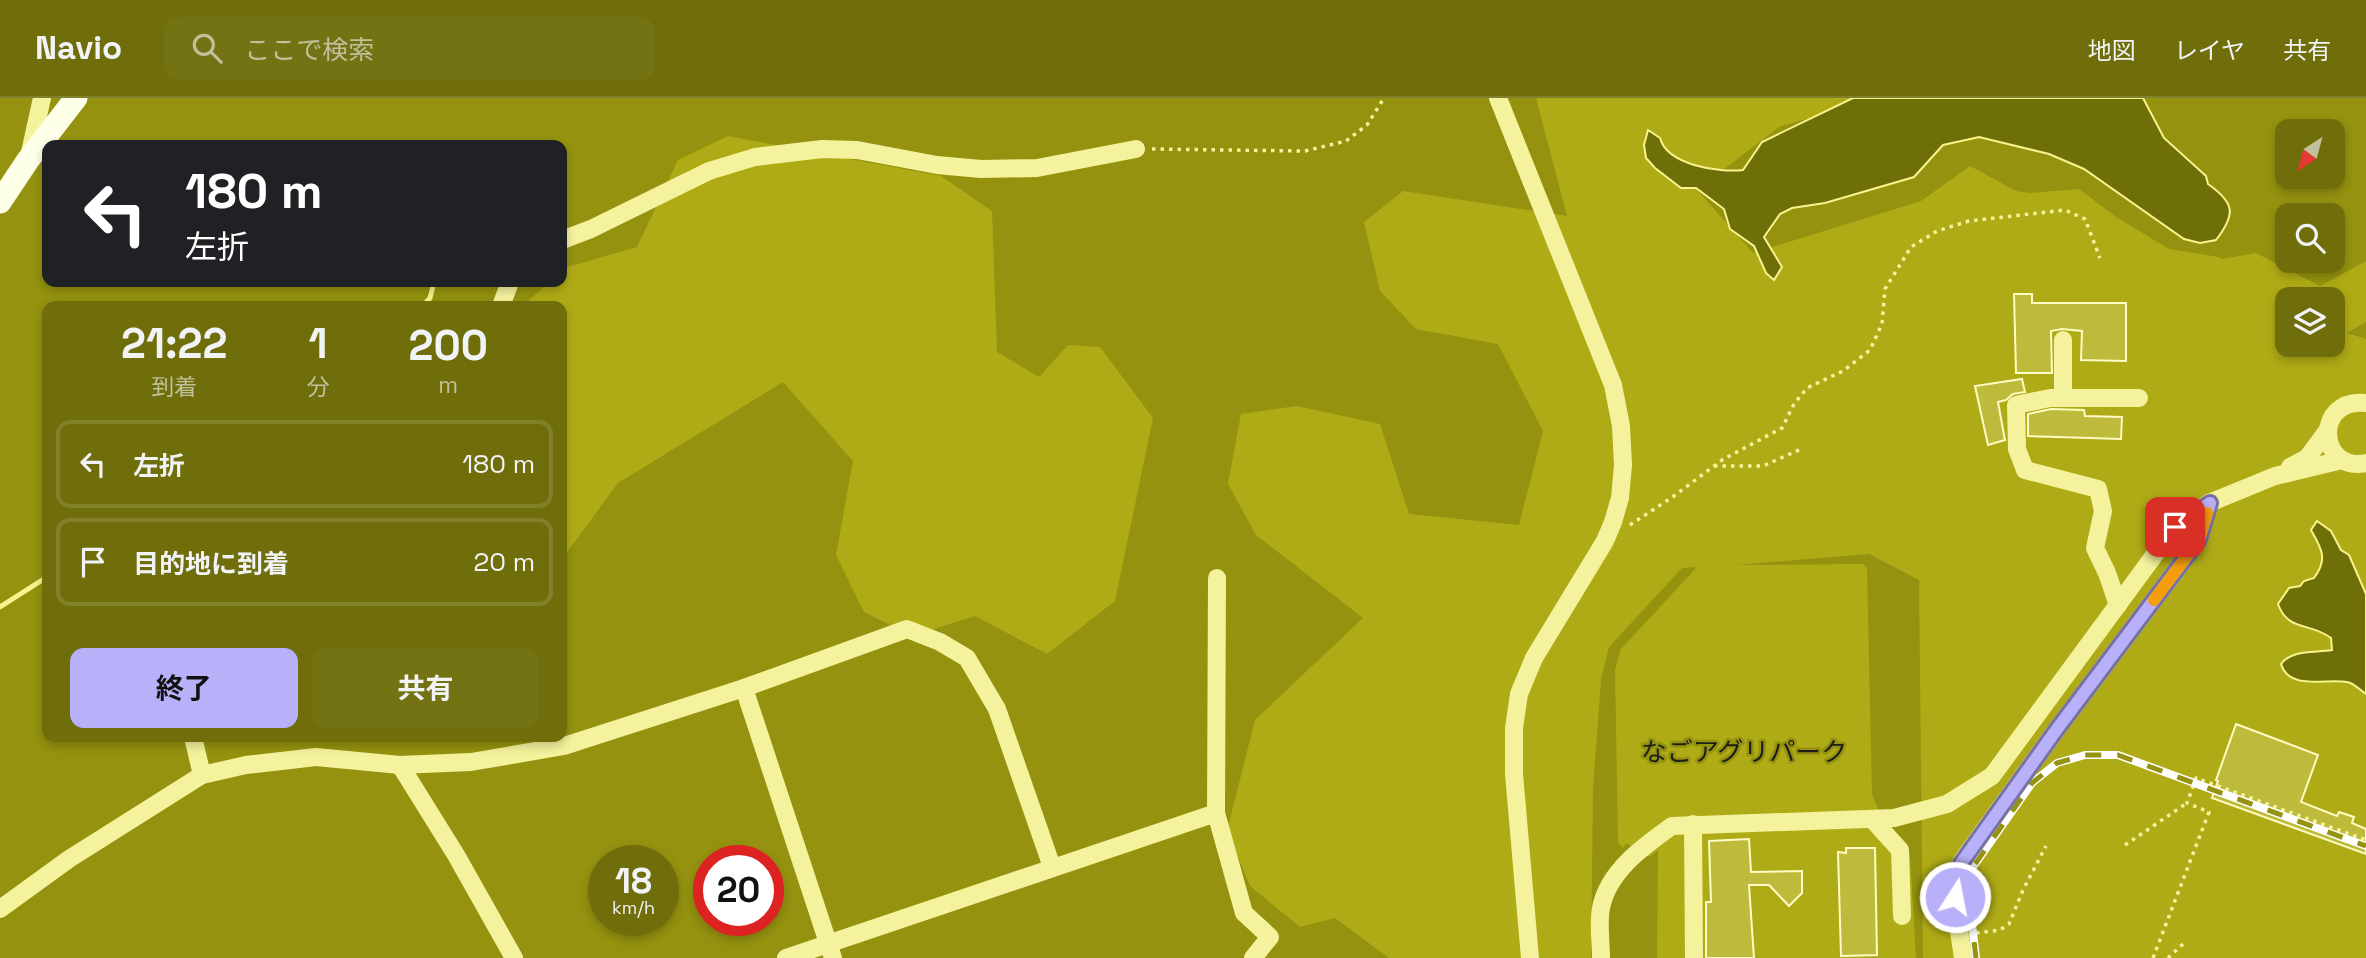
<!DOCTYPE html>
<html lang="ja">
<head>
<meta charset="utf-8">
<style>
  :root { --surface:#6f6e0b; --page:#747314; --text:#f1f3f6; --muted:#c0c09d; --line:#81812c; --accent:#b9b0fa }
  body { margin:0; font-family:"Space Grotesk","Noto Sans JP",sans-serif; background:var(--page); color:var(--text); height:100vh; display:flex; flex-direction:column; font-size:26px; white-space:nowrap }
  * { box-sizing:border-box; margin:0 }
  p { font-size:23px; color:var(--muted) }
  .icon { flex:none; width:38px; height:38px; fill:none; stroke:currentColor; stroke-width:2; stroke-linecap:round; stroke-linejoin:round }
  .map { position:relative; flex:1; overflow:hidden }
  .panel { position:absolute; left:42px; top:203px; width:525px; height:441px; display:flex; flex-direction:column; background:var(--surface); border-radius:14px; box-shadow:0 4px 10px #0003 }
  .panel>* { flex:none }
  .hud { position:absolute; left:42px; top:42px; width:525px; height:147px; border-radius:14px; box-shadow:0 4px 10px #0003; background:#202124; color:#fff; overflow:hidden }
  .needle { width:46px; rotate:216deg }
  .tools { position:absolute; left:2275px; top:21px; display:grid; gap:14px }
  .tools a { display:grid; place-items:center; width:70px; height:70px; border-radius:14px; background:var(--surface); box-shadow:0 4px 10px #0003; font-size:35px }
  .speed { position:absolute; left:588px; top:747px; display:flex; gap:14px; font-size:35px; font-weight:700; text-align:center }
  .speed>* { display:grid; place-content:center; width:91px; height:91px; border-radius:50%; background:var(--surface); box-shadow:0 4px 10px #0003; line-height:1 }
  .speed small { font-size:18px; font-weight:400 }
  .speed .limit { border:10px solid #d22; background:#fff; color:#111 }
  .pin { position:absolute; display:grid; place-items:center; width:60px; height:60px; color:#fff; margin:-30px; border-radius:14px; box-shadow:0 4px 10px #0006 }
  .me { position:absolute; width:77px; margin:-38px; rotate:11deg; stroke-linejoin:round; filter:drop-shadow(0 0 5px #0008) }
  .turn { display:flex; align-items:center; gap:24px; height:147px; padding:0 28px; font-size:32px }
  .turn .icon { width:91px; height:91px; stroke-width:2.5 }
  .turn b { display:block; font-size:49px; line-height:60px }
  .eta { display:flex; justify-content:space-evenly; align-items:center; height:119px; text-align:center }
  .eta b { font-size:42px; font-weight:700; line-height:49px }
  .action { display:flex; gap:14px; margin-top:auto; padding:14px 28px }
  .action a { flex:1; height:80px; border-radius:14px; background:var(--accent); color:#111; font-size:28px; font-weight:700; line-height:80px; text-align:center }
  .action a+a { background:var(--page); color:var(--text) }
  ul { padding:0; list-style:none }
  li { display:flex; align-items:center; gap:21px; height:88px; margin:0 14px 10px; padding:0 14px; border:4px solid var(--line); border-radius:14px }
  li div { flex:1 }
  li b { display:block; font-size:26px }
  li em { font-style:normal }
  header { display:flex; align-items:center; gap:42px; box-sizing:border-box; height:98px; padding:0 35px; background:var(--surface); border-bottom:2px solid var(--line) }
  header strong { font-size:33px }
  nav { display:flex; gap:38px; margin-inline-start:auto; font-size:24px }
  .search { width:490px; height:63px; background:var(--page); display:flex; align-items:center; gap:18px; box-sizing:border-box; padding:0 24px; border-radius:14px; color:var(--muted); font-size:26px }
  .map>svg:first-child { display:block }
  .green { fill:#afab16; fill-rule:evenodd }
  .water { fill:#6f6f09; stroke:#f8f38d; stroke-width:2 }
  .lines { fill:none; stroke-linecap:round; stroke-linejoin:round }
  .stream { stroke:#f8f38d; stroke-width:5 }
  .building { fill:#bebb3c; stroke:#fefcc4; stroke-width:2 }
  .path { stroke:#f4f29c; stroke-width:3.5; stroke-dasharray:3.5 5; stroke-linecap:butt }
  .minor { stroke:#f4f29c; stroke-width:18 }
  .major { stroke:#feffe9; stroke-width:23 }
  .rail-casing { stroke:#fff; stroke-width:8 }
  .rail { stroke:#94920f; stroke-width:5; stroke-dasharray:16; stroke-linecap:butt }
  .route-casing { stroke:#7872a2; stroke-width:18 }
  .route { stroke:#b9b0fa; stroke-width:12 }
  .slow { stroke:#f59e0b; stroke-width:12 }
  .labels { text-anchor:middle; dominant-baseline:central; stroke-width:5; stroke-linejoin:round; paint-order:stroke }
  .park-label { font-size:26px; fill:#1d1d1a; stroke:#94920f }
</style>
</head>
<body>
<header>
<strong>Navio</strong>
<div class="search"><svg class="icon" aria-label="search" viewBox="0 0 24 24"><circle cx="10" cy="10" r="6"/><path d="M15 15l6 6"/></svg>ここで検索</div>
<nav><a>地図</a><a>レイヤ</a><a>共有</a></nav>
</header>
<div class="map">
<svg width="2366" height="860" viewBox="0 0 2366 860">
  <rect width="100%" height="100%" fill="#94920f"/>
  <!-- green -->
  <g class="green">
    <path d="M 1536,0 L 1878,0 L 1779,29 L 1697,92 L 1753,155 L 1921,103 L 1970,68 L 2016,93 L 2030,95 L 2079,91 L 2116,119 L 2169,151 L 2219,159 L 2222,161 L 2256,155 L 2320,188 L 2366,163 L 2366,224 L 2347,235 L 2366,241 L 2366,860 L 1923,860 L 1919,482 L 1869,456 L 1735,467 L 1863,466 L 1867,470 L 1872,696 L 1887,732 L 1910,758 L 1916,860 L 1657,860 L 1658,752 L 1649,759 L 1626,745 L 1623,750 L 1618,744 L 1615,572 L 1621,551 L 1697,469 L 1682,470 L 1609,549 L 1601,581 L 1593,692 L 1591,860 L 1389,860 L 1335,820 L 1300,829 L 1250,788 L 1227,733 L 1255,622 L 1363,520 L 1256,437 L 1228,386 L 1241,316 L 1297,308 L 1380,326 L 1409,416 L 1519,427 L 1543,333 L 1498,246 L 1416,231 L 1380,193 L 1364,124 L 1403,93 L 1567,118 ZM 2287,201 L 2333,201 L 2333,247 L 2287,247 Z"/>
    <path d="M 728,38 L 941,78 L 992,113 L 997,254 L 1039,279 L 1068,247 L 1100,249 L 1153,320 L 1115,503 L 1047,556 L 975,518 L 912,538 L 864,514 L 836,457 L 853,363 L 783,284 L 618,385 L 562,461 L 562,208 L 524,208 L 525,206 L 549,184 L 562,184 L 562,172 L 564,170 L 637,149 L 678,62 Z"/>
  </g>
  <!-- water -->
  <g class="water">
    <path d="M 1853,0 L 2143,0 L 2164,40 L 2206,78 L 2208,86 C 2235,105 2236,116 2216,142 L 2200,145 L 2184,141 L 2084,71 L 2049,56 L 1979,39 L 1943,47 L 1914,79 L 1825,105 L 1792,110 L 1780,116 L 1764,139 L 1782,169 L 1774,182 L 1766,175 L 1754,148 L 1730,131 L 1724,111 L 1696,90 L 1681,90 L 1655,70 L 1646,60 L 1644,47 L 1648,32 L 1660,40 C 1667,67 1719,75 1743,72 L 1762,44 Z"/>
    <path d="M 2317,423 L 2331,433 L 2341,452 L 2349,457 L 2366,496 L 2366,596 C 2360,592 2354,585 2347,584 C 2327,580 2289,593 2281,566 C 2292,551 2315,555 2332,552 L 2331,540 C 2310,524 2288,534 2278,506 L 2289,490 L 2300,488 L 2304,483 L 2314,480 C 2328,461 2322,451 2311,432 Z"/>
  </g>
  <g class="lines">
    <!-- stream -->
    <g class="stream">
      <path d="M 423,208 L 430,200 L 434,184"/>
      <path d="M 0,509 L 47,479"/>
    </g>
  </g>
  <!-- building -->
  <g class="building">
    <path d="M 2014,196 L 2032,196 L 2032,205 L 2126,205 L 2126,263 L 2081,262 L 2082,233 L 2062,231 L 2051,233 L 2052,275 L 2016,275 Z"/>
    <path d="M 2022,281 L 2025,294 L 2013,296 L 2006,302 L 1998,304 L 2005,342 L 1988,347 L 1975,288 Z"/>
    <path d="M 2051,311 L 2084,312 L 2085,318 L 2122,319 L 2121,341 L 2028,338 L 2028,316 Z"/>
    <path d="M 2236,626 L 2318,657 L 2301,704 L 2337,718 L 2339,714 L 2354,719 L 2352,725 L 2366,731 L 2366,756 L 2212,700 L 2218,683 L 2216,682 Z"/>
    <path d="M 1749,741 L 1751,774 L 1802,773 L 1802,795 L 1789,808 L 1769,787 L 1749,787 L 1754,860 L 1706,860 L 1706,804 L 1711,804 L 1709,743 Z"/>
    <path d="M 1846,750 L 1875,750 L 1877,857 L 1841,858 L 1838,754 L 1846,755 Z"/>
  </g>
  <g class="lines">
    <!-- path -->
    <g class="path">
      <path d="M 1152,51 L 1305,53 L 1346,43 L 1367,27 L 1384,0"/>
      <path d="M 1714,368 L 1763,368 L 1801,351"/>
      <path d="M 1630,427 L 1674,398 L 1722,362 L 1782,330 L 1794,306 L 1807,290 L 1843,273 L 1870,252 L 1882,226 L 1885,191 L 1911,149 L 1937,133 L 1969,123 L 2065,112 L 2085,121 L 2100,160"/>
      <path d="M 2125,747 L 2187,705"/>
      <path d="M 1976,835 L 2000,832 L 2009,826 L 2023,792 L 2046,748"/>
      <path d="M 2153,860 L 2209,714 L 2187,705 L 2196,680 L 2366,742"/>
      <path d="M 2168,860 L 2184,845"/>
    </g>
    <!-- minor -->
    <g class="minor">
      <path d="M 1498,0 L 1613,287 L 1621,328 L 1623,367 L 1620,400 L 1613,424 L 1605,443 L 1534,560 L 1519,596 L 1514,630 L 1514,676 L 1530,860"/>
      <path d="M 29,59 L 42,0"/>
      <path d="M 562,142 L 591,131 L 709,73 L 755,59 L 822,51 L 857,52 L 937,67 L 981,71 L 1037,70 L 1136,51"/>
      <path d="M 501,208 L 510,184"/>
      <path d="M 2063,242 L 2063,300"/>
      <path d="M 2366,305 C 2313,299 2318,375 2366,365"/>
      <path d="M 2290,369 L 2307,360 L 2327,333"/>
      <path d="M 1217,480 L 1216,715 L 1244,815 L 1270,839 L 1253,860"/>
      <path d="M 2118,507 L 2107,475 L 2095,450 L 2103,413 L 2098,391 L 2025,372 L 2017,351 L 2016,307 L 2050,300 L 2139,300"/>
      <path d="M 744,590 L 833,860"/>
      <path d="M 193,639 L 202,677"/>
      <path d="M 400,667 L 456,757 L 514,860"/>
      <path d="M 1872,721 L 1900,752 L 1902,818"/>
      <path d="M 1693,726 L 1694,860"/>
      <path d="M 0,811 L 69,761 L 202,677 L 246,667 L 316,659 L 400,667 L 471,664 L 564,648 L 744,590 L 907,531 L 940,544 L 967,560 L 997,611 L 1052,769"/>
      <path d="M 786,860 L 1216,715"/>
      <path d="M 1601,860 C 1601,844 1598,825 1601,810 C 1608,773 1644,748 1672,728 L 1894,720 L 1947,706 L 1992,678 L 2175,429 L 2209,405 L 2275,378 L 2342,362"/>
      <path d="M 1963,860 C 1959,828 1949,794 1962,763 L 2057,631 L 2199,442 L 2209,405"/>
    </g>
    <!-- major -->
    <path class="major" d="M 0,104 L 28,62 L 76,0"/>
    <!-- rail casing -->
    <g class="rail-casing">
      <path id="rail" d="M 1976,860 L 1968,793 L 1973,769 L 2032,685 L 2057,665 L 2085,657 L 2118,657 L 2366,748"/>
    </g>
    <!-- rail -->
    <use href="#rail" class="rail"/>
  </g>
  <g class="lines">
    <!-- route casing -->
    <g class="route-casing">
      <path id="route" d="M 1955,799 L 1957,775 L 1962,764 L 2057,631 L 2199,442 L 2210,405 L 2175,429"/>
    </g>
    <!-- route -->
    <use href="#route" class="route"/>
    <!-- slow -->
    <path class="slow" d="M 2154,502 L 2199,442 L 2207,415"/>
  </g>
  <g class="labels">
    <!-- park labels -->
    <g class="park-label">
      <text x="1744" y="654">なごアグリパーク</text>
    </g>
  </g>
</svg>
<div class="tools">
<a><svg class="needle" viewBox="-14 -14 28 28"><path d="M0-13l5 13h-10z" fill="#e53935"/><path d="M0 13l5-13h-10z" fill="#c0c09d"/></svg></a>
<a><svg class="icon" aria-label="search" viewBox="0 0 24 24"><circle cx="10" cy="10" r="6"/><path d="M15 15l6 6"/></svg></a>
<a><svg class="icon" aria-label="layers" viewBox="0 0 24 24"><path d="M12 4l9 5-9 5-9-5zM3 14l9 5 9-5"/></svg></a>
</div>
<div class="speed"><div>18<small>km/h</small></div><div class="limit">20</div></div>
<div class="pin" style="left:2175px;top:429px;background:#d93025"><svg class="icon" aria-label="arrive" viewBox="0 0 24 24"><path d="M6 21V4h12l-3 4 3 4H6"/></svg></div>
<svg class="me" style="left:1955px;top:799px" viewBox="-20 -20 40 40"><circle r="17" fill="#b9b0fa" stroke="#fff" stroke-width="3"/><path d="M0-11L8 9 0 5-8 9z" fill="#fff"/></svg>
<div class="hud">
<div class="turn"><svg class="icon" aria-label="left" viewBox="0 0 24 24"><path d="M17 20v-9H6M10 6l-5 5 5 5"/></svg><div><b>180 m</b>左折</div></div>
</div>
<section class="panel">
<div class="eta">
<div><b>21:22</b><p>到着</p></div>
<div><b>1</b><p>分</p></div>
<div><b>200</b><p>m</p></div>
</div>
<ul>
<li><svg class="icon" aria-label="left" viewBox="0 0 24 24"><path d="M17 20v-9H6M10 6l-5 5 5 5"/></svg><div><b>左折</b></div><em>180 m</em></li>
<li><svg class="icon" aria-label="arrive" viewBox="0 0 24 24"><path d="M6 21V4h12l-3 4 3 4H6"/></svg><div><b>目的地に到着</b></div><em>20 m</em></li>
</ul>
<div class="action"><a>終了</a><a>共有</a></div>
</section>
</div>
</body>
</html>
